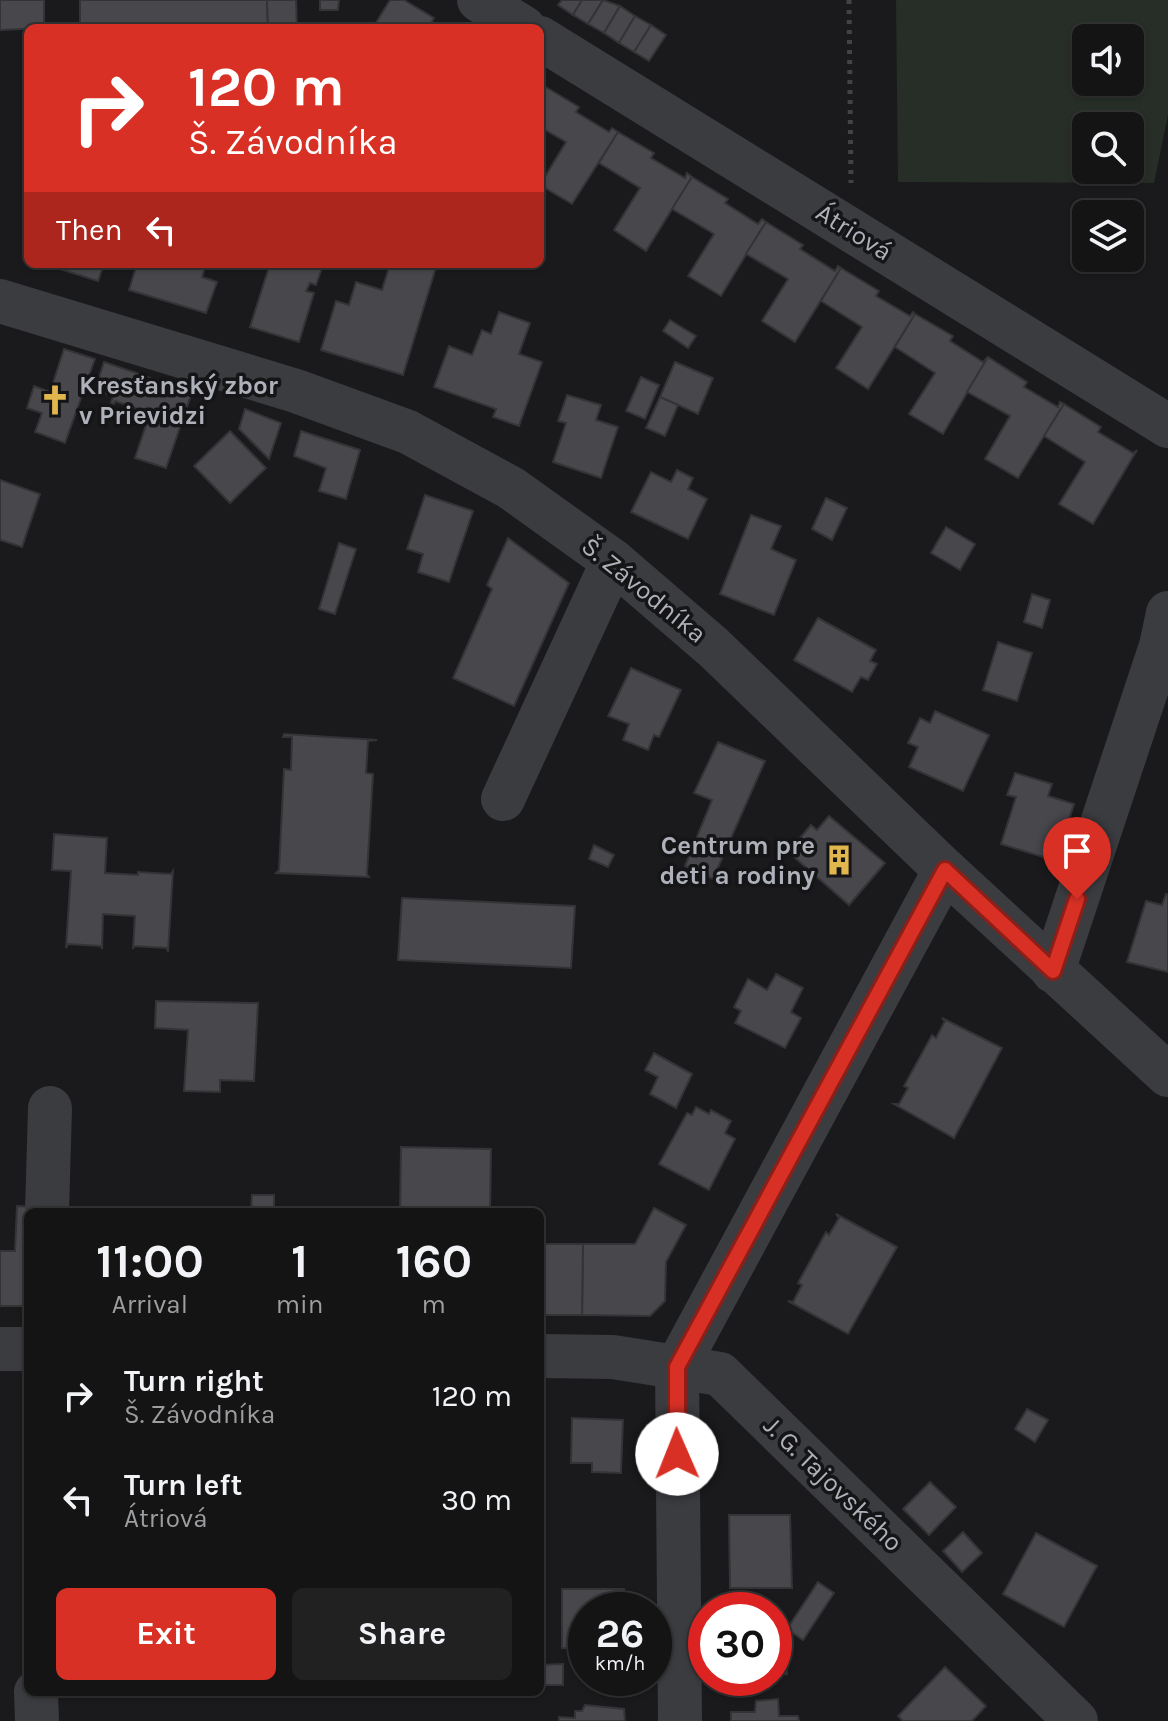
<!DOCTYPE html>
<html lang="en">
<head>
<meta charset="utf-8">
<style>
  :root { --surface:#141415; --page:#212122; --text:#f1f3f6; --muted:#9d9ea0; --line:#333334; --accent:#d93025 }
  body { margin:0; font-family:Karla,sans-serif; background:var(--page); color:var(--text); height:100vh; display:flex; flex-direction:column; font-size:30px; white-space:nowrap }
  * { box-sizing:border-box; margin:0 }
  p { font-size:26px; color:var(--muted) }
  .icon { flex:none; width:44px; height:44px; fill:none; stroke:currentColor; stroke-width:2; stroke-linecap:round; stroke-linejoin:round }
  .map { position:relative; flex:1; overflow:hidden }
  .panel { position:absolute; left:24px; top:1208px; width:520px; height:488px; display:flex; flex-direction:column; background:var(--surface); border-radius:12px; box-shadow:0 2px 6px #0004,0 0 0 2px var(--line) }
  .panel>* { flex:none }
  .guide { position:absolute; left:24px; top:24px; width:520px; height:244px; border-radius:12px; box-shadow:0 2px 6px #0004,0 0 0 2px var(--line); background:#d93025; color:#fff; overflow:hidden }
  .controls { position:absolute; left:1072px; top:24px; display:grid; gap:16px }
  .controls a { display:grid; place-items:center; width:72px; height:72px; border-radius:12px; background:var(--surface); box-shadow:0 2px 6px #0004,0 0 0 2px var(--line); font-size:40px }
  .speed { position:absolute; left:568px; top:1592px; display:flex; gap:16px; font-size:40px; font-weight:700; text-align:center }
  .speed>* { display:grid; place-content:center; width:104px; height:104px; border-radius:50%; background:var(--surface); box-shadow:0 2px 6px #0004,0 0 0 2px var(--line); line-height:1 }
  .speed small { font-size:20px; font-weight:400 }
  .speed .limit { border:12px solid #d22; background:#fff; color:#111 }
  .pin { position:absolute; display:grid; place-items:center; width:68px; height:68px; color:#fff; margin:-82px -34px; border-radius:50% 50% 50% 0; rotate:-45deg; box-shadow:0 0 8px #0007 }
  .pin .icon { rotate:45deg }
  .me { position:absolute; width:88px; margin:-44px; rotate:359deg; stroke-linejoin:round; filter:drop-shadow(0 0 6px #0008) }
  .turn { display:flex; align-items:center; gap:28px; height:168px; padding:0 32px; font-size:36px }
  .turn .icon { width:104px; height:104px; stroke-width:2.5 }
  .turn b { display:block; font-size:56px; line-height:68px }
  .then { display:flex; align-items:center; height:76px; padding:0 32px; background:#0003; gap:16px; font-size:30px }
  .eta { display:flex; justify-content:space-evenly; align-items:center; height:136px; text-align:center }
  .eta b { font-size:48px; font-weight:700; line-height:56px }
  .primary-button { display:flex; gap:16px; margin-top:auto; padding:16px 32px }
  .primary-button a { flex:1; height:92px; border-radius:12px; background:var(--accent); color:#fff; font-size:32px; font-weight:700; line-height:92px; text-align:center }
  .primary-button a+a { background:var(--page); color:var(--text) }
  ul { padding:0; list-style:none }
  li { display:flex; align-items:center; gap:24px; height:104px; padding:0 32px }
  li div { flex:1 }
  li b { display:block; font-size:30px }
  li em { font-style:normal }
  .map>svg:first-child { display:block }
  .green { fill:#262e27; fill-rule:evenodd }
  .building { fill:#47474c; stroke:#343437; stroke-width:2 }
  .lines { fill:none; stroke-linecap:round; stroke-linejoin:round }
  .path { stroke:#414347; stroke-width:5; stroke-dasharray:4 6; stroke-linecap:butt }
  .minor { stroke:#3b3c40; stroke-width:44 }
  .route-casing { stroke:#8d1f18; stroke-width:20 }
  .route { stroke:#d93025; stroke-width:14 }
  .labels { text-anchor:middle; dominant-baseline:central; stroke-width:7; stroke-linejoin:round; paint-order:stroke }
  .street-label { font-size:26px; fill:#aeb1ba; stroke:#151517 }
  .poi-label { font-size:26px; font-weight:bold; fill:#aeb1ba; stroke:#151517; text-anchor:start }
</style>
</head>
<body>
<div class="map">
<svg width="1168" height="1721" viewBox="0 0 1168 1721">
  <rect width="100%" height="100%" fill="#1a1a1c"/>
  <!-- green -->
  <path class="green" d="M 896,0 L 1168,0 L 1168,115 L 1154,183 L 898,182 ZM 1086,38 L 1130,38 L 1130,82 L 1086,82 ZM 1086,126 L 1130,126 L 1130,170 L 1086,170 Z"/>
  <!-- building -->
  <g class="building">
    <path d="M 0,0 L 44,0 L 44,28 L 0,30 Z"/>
    <path d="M 80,0 L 267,0 L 268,28 L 80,28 Z"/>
    <path d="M 267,0 L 296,0 L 297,28 L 268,28 Z"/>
    <path d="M 320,0 L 339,0 L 338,10 L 320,10 Z"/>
    <path d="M 390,0 L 404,0 L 434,18 L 431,23 L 438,27 L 378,28 L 374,26 Z"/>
    <path d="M 562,0 L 582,0 L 573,15 L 558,5 Z"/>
    <path d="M 582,0 L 603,0 L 588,24 L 573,15 Z"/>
    <path d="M 603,0 L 620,6 L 604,33 L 588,24 Z"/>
    <path d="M 620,6 L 635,16 L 619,43 L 604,33 Z"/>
    <path d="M 635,16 L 651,25 L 634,52 L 619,43 Z"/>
    <path d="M 651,25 L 666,35 L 649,61 L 634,52 Z"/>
    <path d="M 544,86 L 579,107 L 576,112 L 609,132 L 612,128 L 618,132 L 572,204 L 540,185 L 566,142 L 540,127 L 540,92 Z"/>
    <path d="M 618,132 L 654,153 L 651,158 L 685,178 L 687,173 L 692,177 L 646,251 L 614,230 L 640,188 L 599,163 Z"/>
    <path d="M 692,177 L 728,199 L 725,203 L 758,224 L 762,219 L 766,222 L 721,296 L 688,276 L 714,234 L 672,209 Z"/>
    <path d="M 766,222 L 803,245 L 800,249 L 835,271 L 838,266 L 841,268 L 795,342 L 762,321 L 788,279 L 746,254 Z"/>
    <path d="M 44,264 L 104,264 L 98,281 Z"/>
    <path d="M 137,264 L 206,264 L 202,277 L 217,282 L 206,313 L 129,290 Z"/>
    <path d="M 270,264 L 308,264 L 322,268 L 316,285 L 310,283 L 306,291 L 314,293 L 299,342 L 250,327 Z"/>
    <path d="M 390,264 L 437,264 L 403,375 L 321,350 L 336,301 L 349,305 L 356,282 L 382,290 Z"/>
    <path d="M 841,268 L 879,291 L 876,296 L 910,316 L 913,312 L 915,314 L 868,389 L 836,368 L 862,327 L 821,301 Z"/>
    <path d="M 499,312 L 530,323 L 519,354 L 542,362 L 519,426 L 493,417 L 496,409 L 434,387 L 449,346 L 472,355 L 482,330 L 491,334 Z"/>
    <path d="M 915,314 L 953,336 L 950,341 L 983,362 L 988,357 L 943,434 L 909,414 L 935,373 L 895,347 Z"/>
    <path d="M 670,320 L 696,336 L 688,348 L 663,331 Z"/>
    <path d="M 64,349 L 95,359 L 65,443 L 35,432 L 42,413 L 27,408 L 34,386 L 50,392 Z"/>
    <path d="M 988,357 L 1027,382 L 1024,387 L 1058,407 L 1060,402 L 1064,404 L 1018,478 L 985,459 L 1010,416 L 967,392 Z"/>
    <path d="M 104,362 L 192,392 L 166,468 L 135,458 L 150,413 L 115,401 L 114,404 L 111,403 L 113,396 L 95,390 Z"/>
    <path d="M 675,362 L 713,378 L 698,414 L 660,397 Z"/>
    <path d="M 641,377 L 659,385 L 645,419 L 626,411 Z"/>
    <path d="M 567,395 L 601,405 L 596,420 L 618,427 L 601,478 L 553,462 L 566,423 L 558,421 Z"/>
    <path d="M 660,397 L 678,405 L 665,436 L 646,428 Z"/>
    <path d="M 1064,404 L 1101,427 L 1098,432 L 1133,453 L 1137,450 L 1093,524 L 1059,504 L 1085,462 L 1044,436 Z"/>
    <path d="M 245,409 L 281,423 L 269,459 L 239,429 Z"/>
    <path d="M 230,431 L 266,468 L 230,503 L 194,466 Z"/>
    <path d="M 301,431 L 360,450 L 346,499 L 319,491 L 326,468 L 294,456 Z"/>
    <path d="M 677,470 L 693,478 L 688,489 L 707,499 L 688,539 L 631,512 L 651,472 L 671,482 Z"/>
    <path d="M 0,480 L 40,494 L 22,547 L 0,540 Z"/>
    <path d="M 425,495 L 473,511 L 449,582 L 418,572 L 423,554 L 407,549 Z"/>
    <path d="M 826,498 L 847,508 L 832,540 L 812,529 Z"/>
    <path d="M 751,515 L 781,526 L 771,549 L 796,560 L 774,615 L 720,594 Z"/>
    <path d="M 946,527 L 975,544 L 960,570 L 931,553 Z"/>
    <path d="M 508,538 L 569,583 L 514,706 L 453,678 L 492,589 L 487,585 Z"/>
    <path d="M 339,543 L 356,549 L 335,614 L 319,609 Z"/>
    <path d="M 1032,594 L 1050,600 L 1042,628 L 1024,622 Z"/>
    <path d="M 818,618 L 876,650 L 870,661 L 877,664 L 868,680 L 861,677 L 852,692 L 794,660 Z"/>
    <path d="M 998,642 L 1032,653 L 1017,701 L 983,690 Z"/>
    <path d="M 631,668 L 681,690 L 659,737 L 654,735 L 648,750 L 623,740 L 629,724 L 608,716 Z"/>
    <path d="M 935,711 L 989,735 L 963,791 L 909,767 L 918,747 L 908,743 L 920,718 L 930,723 Z"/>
    <path d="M 284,734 L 377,740 L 368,741 L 366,773 L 373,774 L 367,874 L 369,877 L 276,873 L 279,870 L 284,769 L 291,770 L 292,737 L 283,737 Z"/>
    <path d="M 718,742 L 765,761 L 713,879 L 685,866 L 712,800 L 694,793 Z"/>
    <path d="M 1015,773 L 1052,784 L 1048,796 L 1074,804 L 1056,861 L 1001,844 L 1016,797 L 1007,795 Z"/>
    <path d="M 829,816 L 885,863 L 849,905 L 794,857 L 805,845 L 799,839 L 811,825 L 817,830 Z"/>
    <path d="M 54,834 L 107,838 L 105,873 L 138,875 L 138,872 L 171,874 L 173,871 L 168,952 L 167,948 L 134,946 L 133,949 L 135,916 L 103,914 L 102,949 L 101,946 L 68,944 L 66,948 L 71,871 L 52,870 Z"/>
    <path d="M 594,845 L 614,855 L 608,867 L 589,859 Z"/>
    <path d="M 1166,894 L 1168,895 L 1168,972 L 1127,962 L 1146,901 L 1162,905 Z"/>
    <path d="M 402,898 L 575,906 L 571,968 L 398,960 Z"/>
    <path d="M 776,974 L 803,988 L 791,1012 L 801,1018 L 785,1048 L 735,1023 L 741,1011 L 734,1007 L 748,979 L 767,990 Z"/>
    <path d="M 156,1001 L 258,1003 L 254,1081 L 220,1080 L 220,1092 L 184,1091 L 188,1030 L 155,1028 Z"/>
    <path d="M 942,1018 L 1002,1048 L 954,1138 L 894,1104 L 899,1104 L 908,1088 L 904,1086 L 932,1035 L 936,1038 L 945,1021 Z"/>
    <path d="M 654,1053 L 692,1074 L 676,1108 L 650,1094 L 658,1077 L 645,1070 Z"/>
    <path d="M 696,1107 L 709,1114 L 711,1110 L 731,1121 L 725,1133 L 735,1139 L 709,1190 L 659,1164 L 687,1113 L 692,1115 Z"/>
    <path d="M 401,1147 L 491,1149 L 490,1212 L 400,1212 Z"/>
    <path d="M 252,1195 L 274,1195 L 274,1212 L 251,1212 Z"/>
    <path d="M 17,1206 L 36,1207 L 28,1212 L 28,1306 L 0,1306 L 0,1251 L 15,1251 Z"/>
    <path d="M 654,1208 L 686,1225 L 666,1262 L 665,1301 L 650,1316 L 582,1315 L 583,1244 L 635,1244 Z"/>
    <path d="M 836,1214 L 897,1247 L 848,1334 L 788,1301 L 793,1302 L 802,1285 L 798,1283 L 826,1232 L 829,1235 L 839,1218 Z"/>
    <path d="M 540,1244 L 583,1244 L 582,1315 L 540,1315 Z"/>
    <path d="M 1027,1409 L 1048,1420 L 1035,1442 L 1015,1429 Z"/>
    <path d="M 572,1418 L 623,1420 L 621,1473 L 592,1472 L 592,1463 L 571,1463 Z"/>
    <path d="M 930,1482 L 956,1507 L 929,1535 L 903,1509 Z"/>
    <path d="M 729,1515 L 790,1515 L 792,1588 L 730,1588 Z"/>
    <path d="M 963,1532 L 982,1553 L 962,1572 L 943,1551 Z"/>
    <path d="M 1036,1533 L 1097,1566 L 1064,1627 L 1003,1594 Z"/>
    <path d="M 818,1582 L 834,1593 L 803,1640 L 787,1629 Z"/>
    <path d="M 562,1589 L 624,1589 L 624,1610 L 586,1610 L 586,1648 L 562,1648 Z"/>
    <path d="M 774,1640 L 785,1640 L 787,1674 L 774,1675 Z"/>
    <path d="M 563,1664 L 563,1685 L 540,1685 L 540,1665 Z"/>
    <path d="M 945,1667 L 986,1706 L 972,1721 L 903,1721 L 898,1716 Z"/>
    <path d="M 778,1699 L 779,1716 L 798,1716 L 799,1721 L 731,1721 L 731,1712 L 755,1712 L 756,1701 Z"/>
    <path d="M 585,1705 L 624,1709 L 625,1721 L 559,1721 L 559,1717 L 575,1718 L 575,1711 L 582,1711 Z"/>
  </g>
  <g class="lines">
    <!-- path -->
    <path class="path" d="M 849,0 L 851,183"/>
    <!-- minor -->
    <g class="minor">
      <path d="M 479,0 L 524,28"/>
      <path d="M 540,38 L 1168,426"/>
      <path d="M 0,301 L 296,391 L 408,432 L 511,488 L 613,561 L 713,647 L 945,870 L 1168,1075"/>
      <path d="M 503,799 L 613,561"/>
      <path d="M 1053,971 L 1161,646 L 1168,613"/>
      <path d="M 47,1212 L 50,1108"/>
      <path d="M 0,1349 L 28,1349"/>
      <path d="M 540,1356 L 613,1357 L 720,1374 L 1076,1721"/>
      <path d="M 36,1692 L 37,1721"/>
      <path d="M 680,1721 L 677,1367 L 945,870"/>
    </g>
  </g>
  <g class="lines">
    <!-- route casing -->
    <g class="route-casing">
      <path id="route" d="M 677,1454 L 677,1367 L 945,870 L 1053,971 L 1077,899"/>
    </g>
    <!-- route -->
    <use href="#route" class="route"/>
  </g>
  <!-- icons -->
  <defs>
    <g id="church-bare" transform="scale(2.4)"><path d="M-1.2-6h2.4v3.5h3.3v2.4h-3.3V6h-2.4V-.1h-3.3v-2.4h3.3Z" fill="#e1b64c" stroke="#151517" stroke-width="2.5" paint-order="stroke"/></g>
    <g id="building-bare" transform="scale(2.4)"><path d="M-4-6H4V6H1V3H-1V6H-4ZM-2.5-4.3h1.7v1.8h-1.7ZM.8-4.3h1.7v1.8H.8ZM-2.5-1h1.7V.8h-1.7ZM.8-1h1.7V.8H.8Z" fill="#e1b64c" stroke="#151517" stroke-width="2.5" paint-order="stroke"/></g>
  </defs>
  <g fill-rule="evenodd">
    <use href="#church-bare" x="55" y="400"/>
    <use href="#building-bare" x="839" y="860"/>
  </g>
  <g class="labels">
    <!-- street labels -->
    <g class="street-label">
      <text transform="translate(854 232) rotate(32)">Átriová</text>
      <text transform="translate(644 590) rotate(39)">Š. Závodníka</text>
      <text transform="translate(833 1484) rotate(44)">J. G. Tajovského</text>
    </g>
    <!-- poi labels -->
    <g class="poi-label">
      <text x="79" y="385">Kresťanský zbor<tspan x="79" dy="30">v Prievidzi</tspan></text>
      <text x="815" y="845" text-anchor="end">Centrum pre<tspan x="815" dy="30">deti a rodiny</tspan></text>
    </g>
  </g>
</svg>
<div class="controls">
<a><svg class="icon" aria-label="sound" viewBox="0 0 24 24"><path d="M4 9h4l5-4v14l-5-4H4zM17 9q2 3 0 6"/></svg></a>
<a><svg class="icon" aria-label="search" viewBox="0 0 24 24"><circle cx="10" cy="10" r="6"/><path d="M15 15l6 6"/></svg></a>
<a><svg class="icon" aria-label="layers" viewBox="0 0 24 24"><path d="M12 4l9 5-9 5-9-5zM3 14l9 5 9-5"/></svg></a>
</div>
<div class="speed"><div>26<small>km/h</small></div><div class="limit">30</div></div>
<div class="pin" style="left:1077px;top:899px;background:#d93025"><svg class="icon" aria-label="arrive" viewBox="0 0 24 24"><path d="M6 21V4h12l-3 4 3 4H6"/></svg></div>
<svg class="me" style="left:677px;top:1454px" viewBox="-20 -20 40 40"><circle r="19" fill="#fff"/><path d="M0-13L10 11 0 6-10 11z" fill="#d93025"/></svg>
<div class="guide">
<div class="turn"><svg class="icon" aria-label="right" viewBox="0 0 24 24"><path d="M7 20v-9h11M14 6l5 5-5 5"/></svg><div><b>120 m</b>Š. Závodníka</div></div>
<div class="then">Then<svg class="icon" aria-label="left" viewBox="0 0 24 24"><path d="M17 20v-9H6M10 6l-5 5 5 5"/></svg></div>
</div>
<section class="panel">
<div class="eta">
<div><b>11:00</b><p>Arrival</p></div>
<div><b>1</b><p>min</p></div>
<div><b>160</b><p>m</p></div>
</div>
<ul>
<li><svg class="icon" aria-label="right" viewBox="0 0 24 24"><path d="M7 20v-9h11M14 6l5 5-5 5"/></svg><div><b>Turn right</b><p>Š. Závodníka</p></div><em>120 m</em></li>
<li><svg class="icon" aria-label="left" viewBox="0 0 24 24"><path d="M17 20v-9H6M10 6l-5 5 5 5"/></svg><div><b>Turn left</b><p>Átriová</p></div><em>30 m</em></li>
</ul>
<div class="primary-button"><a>Exit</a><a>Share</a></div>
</section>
</div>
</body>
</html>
